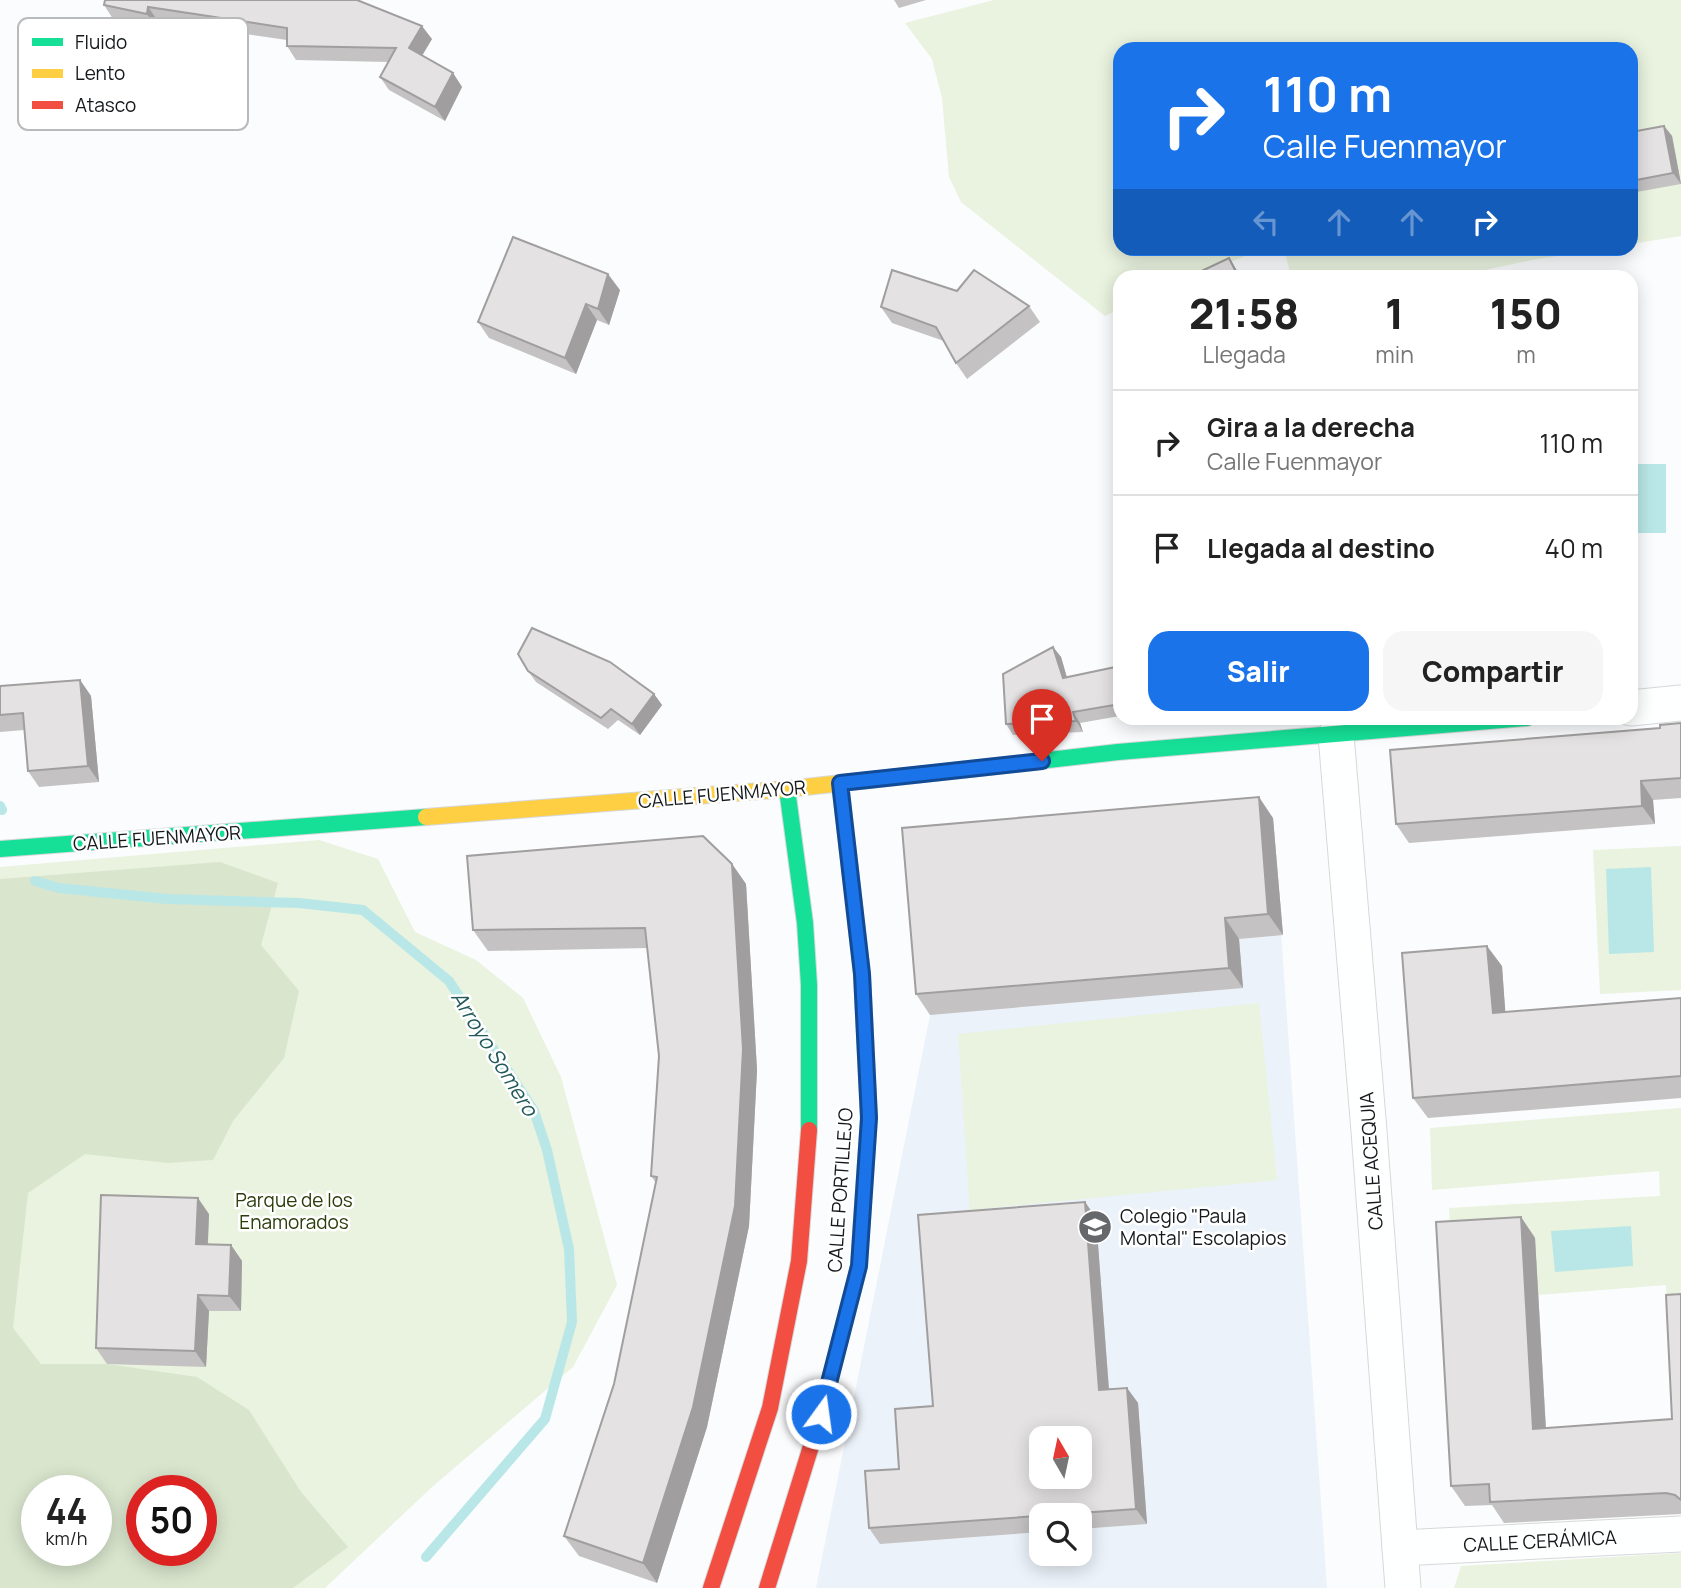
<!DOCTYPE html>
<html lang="es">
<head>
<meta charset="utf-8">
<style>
  :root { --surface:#fff; --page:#f6f6f6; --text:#222; --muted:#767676; --line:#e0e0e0; --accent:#1a73e8 }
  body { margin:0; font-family:Manrope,sans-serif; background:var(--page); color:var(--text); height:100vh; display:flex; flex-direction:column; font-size:26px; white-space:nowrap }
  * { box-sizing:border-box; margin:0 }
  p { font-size:23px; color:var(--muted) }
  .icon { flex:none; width:38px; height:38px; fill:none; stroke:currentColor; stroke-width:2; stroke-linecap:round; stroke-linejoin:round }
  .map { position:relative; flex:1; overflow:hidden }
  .sheet { position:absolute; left:1113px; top:270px; width:525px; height:455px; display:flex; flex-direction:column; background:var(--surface); border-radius:21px; box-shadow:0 4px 18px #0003 }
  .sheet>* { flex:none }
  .banner { position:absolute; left:1113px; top:42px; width:525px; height:214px; border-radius:21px; box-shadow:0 4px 18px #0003; background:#1a73e8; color:#fff; overflow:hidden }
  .needle { width:46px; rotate:351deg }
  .tools { position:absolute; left:1029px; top:1426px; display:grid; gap:14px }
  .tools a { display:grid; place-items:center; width:63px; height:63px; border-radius:14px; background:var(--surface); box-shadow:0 4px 18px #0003; font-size:35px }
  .speed { position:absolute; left:21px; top:1475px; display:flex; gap:14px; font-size:35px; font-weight:700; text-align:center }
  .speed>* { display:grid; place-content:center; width:91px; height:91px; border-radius:50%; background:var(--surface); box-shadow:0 4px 18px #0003; line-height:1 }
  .speed small { font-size:18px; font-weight:400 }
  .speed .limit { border:10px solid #d22; background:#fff; color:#111 }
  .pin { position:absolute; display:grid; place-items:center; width:60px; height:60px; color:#fff; margin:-72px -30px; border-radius:50% 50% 50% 0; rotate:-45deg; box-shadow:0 0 7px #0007 }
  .pin .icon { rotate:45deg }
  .me { position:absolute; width:77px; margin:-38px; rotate:14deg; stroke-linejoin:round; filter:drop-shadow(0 0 5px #0008) }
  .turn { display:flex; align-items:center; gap:24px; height:147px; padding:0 35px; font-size:32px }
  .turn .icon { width:91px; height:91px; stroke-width:2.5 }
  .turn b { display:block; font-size:49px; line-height:60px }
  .lanes { display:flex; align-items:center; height:66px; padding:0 35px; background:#0003; justify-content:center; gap:35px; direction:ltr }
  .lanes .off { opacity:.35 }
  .eta { display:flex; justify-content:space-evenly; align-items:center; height:119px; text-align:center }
  .eta b { font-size:42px; font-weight:800; line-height:49px }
  .action { display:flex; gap:14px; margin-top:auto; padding:14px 35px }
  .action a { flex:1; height:80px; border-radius:21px; background:var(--accent); color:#fff; font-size:28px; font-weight:800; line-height:80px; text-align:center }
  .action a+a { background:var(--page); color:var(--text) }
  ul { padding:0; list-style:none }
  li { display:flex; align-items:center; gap:21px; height:105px; padding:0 35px; border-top:2px solid var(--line) }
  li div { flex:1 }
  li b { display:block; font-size:26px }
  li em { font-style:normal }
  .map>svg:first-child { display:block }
  .built { fill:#ebf2f9; fill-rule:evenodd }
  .green { fill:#e9f3df; fill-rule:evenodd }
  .forest { fill:#d9e5cd; fill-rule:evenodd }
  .water { fill:#b9e7e7 }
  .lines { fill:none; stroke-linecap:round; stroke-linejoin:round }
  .stream { stroke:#b9e7e7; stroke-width:10 }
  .street-casing { stroke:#d6d8da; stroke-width:37 }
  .fast-casing { stroke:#d6d8da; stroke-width:18 }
  .slow-casing { stroke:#d6d8da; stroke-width:18 }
  .jam-casing { stroke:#d6d8da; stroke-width:18 }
  .street { stroke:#feffff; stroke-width:35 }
  .fast { stroke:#16e098; stroke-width:16 }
  .slow { stroke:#ffcf43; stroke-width:16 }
  .jam { stroke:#f24e42; stroke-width:16 }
  .wall { fill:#c4c2c2 }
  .shaded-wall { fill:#a09e9e }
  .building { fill:#e4e2e2; stroke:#a09e9e; stroke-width:2; fill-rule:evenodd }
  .route-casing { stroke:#114b97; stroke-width:18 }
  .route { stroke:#1a73e8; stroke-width:12 }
  .labels { text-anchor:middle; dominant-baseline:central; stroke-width:5; stroke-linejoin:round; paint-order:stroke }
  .street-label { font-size:19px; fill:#15191c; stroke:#fff }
  .park-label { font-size:19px; fill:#2a3d0b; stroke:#fff }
  .poi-label { font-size:19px; fill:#15191c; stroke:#fff; text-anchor:start }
  .water-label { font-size:21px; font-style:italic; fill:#225959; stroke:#fff }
  .key { fill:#fff; stroke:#b9babb; stroke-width:2 }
  .key-label { font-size:19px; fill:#15191c }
</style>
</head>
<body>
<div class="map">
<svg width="1681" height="1588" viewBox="0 0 1681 1588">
  <rect width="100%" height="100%" fill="#fbfcfd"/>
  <!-- built -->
  <path class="built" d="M 1273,818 L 1327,1588 L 816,1588 L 930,1015 L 916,848 ZM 1041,1438 L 1080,1438 L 1080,1477 L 1041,1477 ZM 1041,1516 L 1080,1516 L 1080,1554 L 1041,1554 Z"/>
  <!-- green -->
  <g class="green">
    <path d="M 994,0 L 1681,0 L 1681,236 L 1631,244 L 1631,49 L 1120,49 L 1120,248 L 1262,249 L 1197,276 L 1120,276 L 1120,309 L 1105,316 L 961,202 L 949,177 L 942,98 L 932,59 L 905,23 Z"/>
    <path d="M 1284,249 L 1284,248 L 1602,249 L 1532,260 L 1457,276 L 1291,276 Z"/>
    <path d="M 319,840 L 378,859 L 415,932 L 476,960 L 523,998 L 561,1077 L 617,1285 L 573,1367 L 432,1487 L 325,1588 L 0,1588 L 0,867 ZM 37,1491 L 96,1491 L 96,1550 L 37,1550 ZM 142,1491 L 201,1491 L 201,1550 L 142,1550 Z"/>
    <path d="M 1681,846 L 1681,990 L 1600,994 L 1593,850 Z"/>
    <path d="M 1259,1003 L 1277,1180 L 970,1210 L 958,1034 Z"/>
    <path d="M 1681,1108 L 1681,1304 L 1667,1305 L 1666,1285 L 1538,1295 L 1451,1243 L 1449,1208 L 1660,1196 L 1659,1171 L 1432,1190 L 1430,1128 Z"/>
    <path d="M 1681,1553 L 1681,1588 L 1454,1588 L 1461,1566 Z"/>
  </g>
  <!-- forest -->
  <path class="forest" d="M 220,862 L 278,883 L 261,945 L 299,991 L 284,1058 L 233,1121 L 213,1160 L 168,1163 L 85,1154 L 28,1193 L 13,1328 L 41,1364 L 107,1364 L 197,1377 L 249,1410 L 301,1492 L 348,1547 L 293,1588 L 0,1588 L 0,879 ZM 37,1491 L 96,1491 L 96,1550 L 37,1550 ZM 142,1491 L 201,1491 L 201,1550 L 142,1550 Z"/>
  <!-- water -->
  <g class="water">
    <path d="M 1631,464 L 1666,464 L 1666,533 L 1632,533 Z"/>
    <path d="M 1651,867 L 1654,952 L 1609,954 L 1606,869 Z"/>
    <path d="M 1631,1226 L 1633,1266 L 1555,1272 L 1551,1231 Z"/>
  </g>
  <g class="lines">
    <!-- stream -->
    <g class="stream">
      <path d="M 0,806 L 2,810"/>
      <path d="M 35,881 L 59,888 L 167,899 L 299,903 L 363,910 L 449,981 L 534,1111 L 547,1150 L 569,1249 L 572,1322 L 545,1419 L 426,1557"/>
    </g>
    <!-- street casing -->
    <g class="street-casing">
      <g id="street">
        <path d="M 1631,708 L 1681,703"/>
        <path d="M 1336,735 L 1369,1131 L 1403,1588"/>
        <path d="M 1400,1548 L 1681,1534"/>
      </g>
    </g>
    <!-- fast casing -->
    <g class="fast-casing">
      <g id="fast">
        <path d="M 970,769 L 1118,752 L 1527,718"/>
        <path d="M 840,783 L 862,974 L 869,1118 L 861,1234"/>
        <path d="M 787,789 L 805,923 L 809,985 L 809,1130"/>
        <path d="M 0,849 L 426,817"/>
      </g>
    </g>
    <!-- slow casing -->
    <g class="slow-casing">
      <path id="slow" d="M 426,817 L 787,789 L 970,769"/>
    </g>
    <!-- jam casing -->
    <g class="jam-casing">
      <g id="jam">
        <path d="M 711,1588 L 770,1408 L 799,1261 L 809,1130"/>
        <path d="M 767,1588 L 821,1414 L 859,1266 L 861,1234"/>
      </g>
    </g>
    <!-- street -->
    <use href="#street" class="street"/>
    <!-- fast -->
    <use href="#fast" class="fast"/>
    <!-- slow -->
    <use href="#slow" class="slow"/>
    <!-- jam -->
    <use href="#jam" class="jam"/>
  </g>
  <!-- wall -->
  <g class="wall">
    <path d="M 105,0 L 432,39 L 422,56 L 453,73 L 462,87 L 445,121 L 389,90 L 380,77 L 389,62 L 296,60 L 287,46 L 287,40 L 158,21 L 156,27 L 113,19 L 104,5 Z"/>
    <path d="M 894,0 L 926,0 L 899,8 Z"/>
    <path d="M 1664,126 L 1672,136 L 1681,184 L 1631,193 L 1631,132 Z"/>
    <path d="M 620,290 L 609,325 L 597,320 L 576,374 L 489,338 L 478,322 Z"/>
    <path d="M 957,291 L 1029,306 L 1040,322 L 967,379 L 956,363 L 944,341 L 892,323 L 881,307 Z"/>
    <path d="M 1053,647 L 1061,657 L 1067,677 L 1120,666 L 1120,716 L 1080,723 L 1083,732 L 1013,735 L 1006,724 Z"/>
    <path d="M 528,671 L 654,694 L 662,705 L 640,735 L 618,720 L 608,729 L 536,682 Z"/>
    <path d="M 80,680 L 91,696 L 99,782 L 39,787 L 28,771 L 24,730 L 0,732 L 0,686 Z"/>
    <path d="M 1681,723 L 1681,798 L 1653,800 L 1655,824 L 1409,843 L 1396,824 L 1660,728 Z"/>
    <path d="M 1273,818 L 1283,935 L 1239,939 L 1243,988 L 930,1015 L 916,994 Z"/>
    <path d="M 732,864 L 746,884 L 757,1070 L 749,1226 L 707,1427 L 657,1583 L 579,1556 L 564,1536 L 614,1384 L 656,1183 L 651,1176 L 659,1056 L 648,948 L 488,951 L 473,930 Z"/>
    <path d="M 1502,966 L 1505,1012 L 1681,998 L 1681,1098 L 1428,1118 L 1413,1098 Z"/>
    <path d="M 1085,1202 L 1096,1218 L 1109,1389 L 1127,1388 L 1138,1403 L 1147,1524 L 1080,1529 L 1080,1516 L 1041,1516 L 1041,1532 L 880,1544 L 869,1528 L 899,1469 L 933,1406 Z"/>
    <path d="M 209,1214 L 208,1244 L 231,1245 L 242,1261 L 241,1311 L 209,1311 L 206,1367 L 107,1364 L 96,1348 Z"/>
    <path d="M 1521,1217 L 1535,1238 L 1546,1428 L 1672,1419 L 1681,1294 L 1681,1514 L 1504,1523 L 1492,1505 L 1465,1506 L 1451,1486 Z"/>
  </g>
  <!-- shaded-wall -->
  <g class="shaded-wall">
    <path d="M 148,7 L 158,21 L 156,27 L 147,14 Z"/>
    <path d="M 422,26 L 432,39 L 418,62 L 409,48 Z"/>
    <path d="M 453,73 L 462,87 L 445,121 L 435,107 Z"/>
    <path d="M 1664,126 L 1672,136 L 1681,184 L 1673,173 Z"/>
    <path d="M 1229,258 L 1236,269 L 1240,276 L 1238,276 Z"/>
    <path d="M 608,274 L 620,290 L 609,325 L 598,309 Z"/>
    <path d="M 586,304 L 597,320 L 576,374 L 565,358 Z"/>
    <path d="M 1053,647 L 1061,657 L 1070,689 L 1063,678 Z"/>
    <path d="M 80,680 L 91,696 L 99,782 L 88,766 Z"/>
    <path d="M 654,694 L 662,705 L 640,735 L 632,724 Z"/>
    <path d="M 1073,712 L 1080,723 L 1083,732 L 1076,721 Z"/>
    <path d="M 1641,781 L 1653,800 L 1655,824 L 1642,806 Z"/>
    <path d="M 1259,797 L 1273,818 L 1283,935 L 1268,914 Z"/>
    <path d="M 732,864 L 746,884 L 757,1070 L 749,1226 L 707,1427 L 657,1583 L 643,1563 Z"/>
    <path d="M 1225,918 L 1239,939 L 1243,988 L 1229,968 Z"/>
    <path d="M 1487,946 L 1502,966 L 1507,1034 L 1493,1013 Z"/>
    <path d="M 198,1198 L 209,1214 L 207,1260 L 196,1244 Z"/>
    <path d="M 1085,1202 L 1096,1218 L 1110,1405 L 1099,1390 Z"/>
    <path d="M 1521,1217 L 1535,1238 L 1547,1450 L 1533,1429 Z"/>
    <path d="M 231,1245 L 242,1261 L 241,1311 L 229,1296 Z"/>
    <path d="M 198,1295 L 209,1311 L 206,1367 L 195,1351 Z"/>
    <path d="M 1127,1388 L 1138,1403 L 1147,1524 L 1136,1509 Z"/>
  </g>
  <!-- building -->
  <g class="building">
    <path d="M 105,0 L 357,0 L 422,26 L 409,48 L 453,73 L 435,107 L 380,77 L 396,48 L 287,46 L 287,28 L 148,7 L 147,14 L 104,5 Z"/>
    <path d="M 1664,126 L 1673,173 L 1631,181 L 1631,132 Z"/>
    <path d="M 513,237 L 608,274 L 598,309 L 586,304 L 565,358 L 478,322 Z"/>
    <path d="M 1229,258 L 1238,276 L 1191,276 Z"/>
    <path d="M 892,270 L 957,291 L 974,270 L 1029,306 L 956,363 L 936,327 L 881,307 Z"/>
    <path d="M 532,628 L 610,662 L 654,694 L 632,724 L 611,709 L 601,718 L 528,671 L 518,654 Z"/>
    <path d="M 1053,647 L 1063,678 L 1120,666 L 1120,704 L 1073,712 L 1076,721 L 1006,724 L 1003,674 Z"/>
    <path d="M 80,680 L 88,766 L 28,771 L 23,713 L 0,715 L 0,686 Z"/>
    <path d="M 1681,723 L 1681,778 L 1641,781 L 1642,806 L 1396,824 L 1390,750 L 1660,728 L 1660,725 Z"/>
    <path d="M 1259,797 L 1268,914 L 1225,918 L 1229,968 L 916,994 L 902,828 Z"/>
    <path d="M 703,836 L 732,864 L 743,1049 L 735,1206 L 693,1407 L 643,1563 L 564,1536 L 614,1384 L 657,1177 L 651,1176 L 659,1056 L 645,928 L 473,930 L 467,856 Z"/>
    <path d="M 1487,946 L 1493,1013 L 1681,998 L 1681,1076 L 1413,1098 L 1402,953 Z"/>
    <path d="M 101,1195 L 198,1198 L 196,1244 L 231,1245 L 229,1296 L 198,1295 L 195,1351 L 96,1348 Z"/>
    <path d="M 1085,1202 L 1099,1390 L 1127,1388 L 1136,1509 L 869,1528 L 865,1471 L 899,1469 L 895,1409 L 933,1406 L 918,1215 ZM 1041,1438 L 1080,1438 L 1080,1477 L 1041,1477 Z"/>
    <path d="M 1521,1217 L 1533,1429 L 1672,1419 L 1666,1295 L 1681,1294 L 1681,1500 L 1675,1495 L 1666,1493 L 1490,1502 L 1489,1484 L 1451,1486 L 1436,1222 Z"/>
  </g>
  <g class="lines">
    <!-- route casing -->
    <g class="route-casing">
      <path id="route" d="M 821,1414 L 859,1266 L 869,1118 L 862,974 L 840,783 L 1042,761"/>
    </g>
    <!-- route -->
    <use href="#route" class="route"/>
  </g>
  <!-- icons -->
  <defs>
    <g id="school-disc" transform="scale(1.75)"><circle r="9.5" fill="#66686b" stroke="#fff"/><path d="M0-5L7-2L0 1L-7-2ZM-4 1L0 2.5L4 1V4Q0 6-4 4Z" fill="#fff"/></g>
  </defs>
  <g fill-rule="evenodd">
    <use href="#school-disc" x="1095" y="1227"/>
  </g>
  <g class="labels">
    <!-- street labels -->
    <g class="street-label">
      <text transform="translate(722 794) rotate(-5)">CALLE FUENMAYOR</text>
      <text transform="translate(157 838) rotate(-4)">CALLE FUENMAYOR</text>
      <text transform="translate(1371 1161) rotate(-94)">CALLE ACEQUIA</text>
      <text transform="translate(840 1190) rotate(-86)">CALLE PORTILLEJO</text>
      <text transform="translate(1540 1541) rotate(-3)">CALLE CERÁMICA</text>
    </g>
    <!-- park labels -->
    <g class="park-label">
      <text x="294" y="1200">Parque de los<tspan x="294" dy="22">Enamorados</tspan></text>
    </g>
    <!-- poi labels -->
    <g class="poi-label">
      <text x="1120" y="1216">Colegio "Paula<tspan x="1120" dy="22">Montal" Escolapios</tspan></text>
    </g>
    <!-- water labels -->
    <g class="water-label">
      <text transform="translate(495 1053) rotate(58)">Arroyo Somero</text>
    </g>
  </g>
  <!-- legend -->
  <rect x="18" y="18" width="230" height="112" rx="10" class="key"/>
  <rect x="32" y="38" width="31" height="8" fill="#16e098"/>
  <rect x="32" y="69" width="31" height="9" fill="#ffcf43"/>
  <rect x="32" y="101" width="31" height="8" fill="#f24e42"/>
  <g class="key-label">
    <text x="75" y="49">Fluido</text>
    <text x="75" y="80">Lento</text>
    <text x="75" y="112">Atasco</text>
  </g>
</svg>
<div class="tools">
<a><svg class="needle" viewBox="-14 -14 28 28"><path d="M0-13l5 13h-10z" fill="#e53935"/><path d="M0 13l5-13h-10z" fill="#767676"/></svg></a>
<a><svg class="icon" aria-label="search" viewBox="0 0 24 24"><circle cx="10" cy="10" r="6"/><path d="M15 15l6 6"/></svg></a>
</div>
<div class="speed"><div>44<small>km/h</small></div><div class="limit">50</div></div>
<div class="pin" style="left:1042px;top:761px;background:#d93025"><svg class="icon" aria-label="arrive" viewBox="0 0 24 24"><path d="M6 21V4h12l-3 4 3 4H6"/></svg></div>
<svg class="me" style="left:821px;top:1414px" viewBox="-20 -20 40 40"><circle r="17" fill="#1a73e8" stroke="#fff" stroke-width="3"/><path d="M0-11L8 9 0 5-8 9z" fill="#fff"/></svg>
<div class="banner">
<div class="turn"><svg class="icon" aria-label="right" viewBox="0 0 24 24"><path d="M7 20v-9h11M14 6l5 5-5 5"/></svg><div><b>110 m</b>Calle Fuenmayor</div></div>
<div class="lanes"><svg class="icon off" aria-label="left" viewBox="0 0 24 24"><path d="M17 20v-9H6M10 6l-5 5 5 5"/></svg><svg class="icon off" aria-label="ahead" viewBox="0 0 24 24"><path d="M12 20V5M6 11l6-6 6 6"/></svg><svg class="icon off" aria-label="ahead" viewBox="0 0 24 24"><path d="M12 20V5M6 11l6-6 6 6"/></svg><svg class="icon" aria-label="right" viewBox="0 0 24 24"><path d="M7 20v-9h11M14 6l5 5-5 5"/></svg></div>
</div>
<section class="sheet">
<div class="eta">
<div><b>21:58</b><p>Llegada</p></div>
<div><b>1</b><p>min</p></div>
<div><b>150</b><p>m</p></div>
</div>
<ul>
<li><svg class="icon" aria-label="right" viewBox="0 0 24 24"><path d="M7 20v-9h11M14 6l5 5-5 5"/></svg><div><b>Gira a la derecha</b><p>Calle Fuenmayor</p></div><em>110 m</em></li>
<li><svg class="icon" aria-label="arrive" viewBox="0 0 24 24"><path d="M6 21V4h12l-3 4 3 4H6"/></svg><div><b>Llegada al destino</b></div><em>40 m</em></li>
</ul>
<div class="action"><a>Salir</a><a>Compartir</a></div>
</section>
</div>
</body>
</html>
